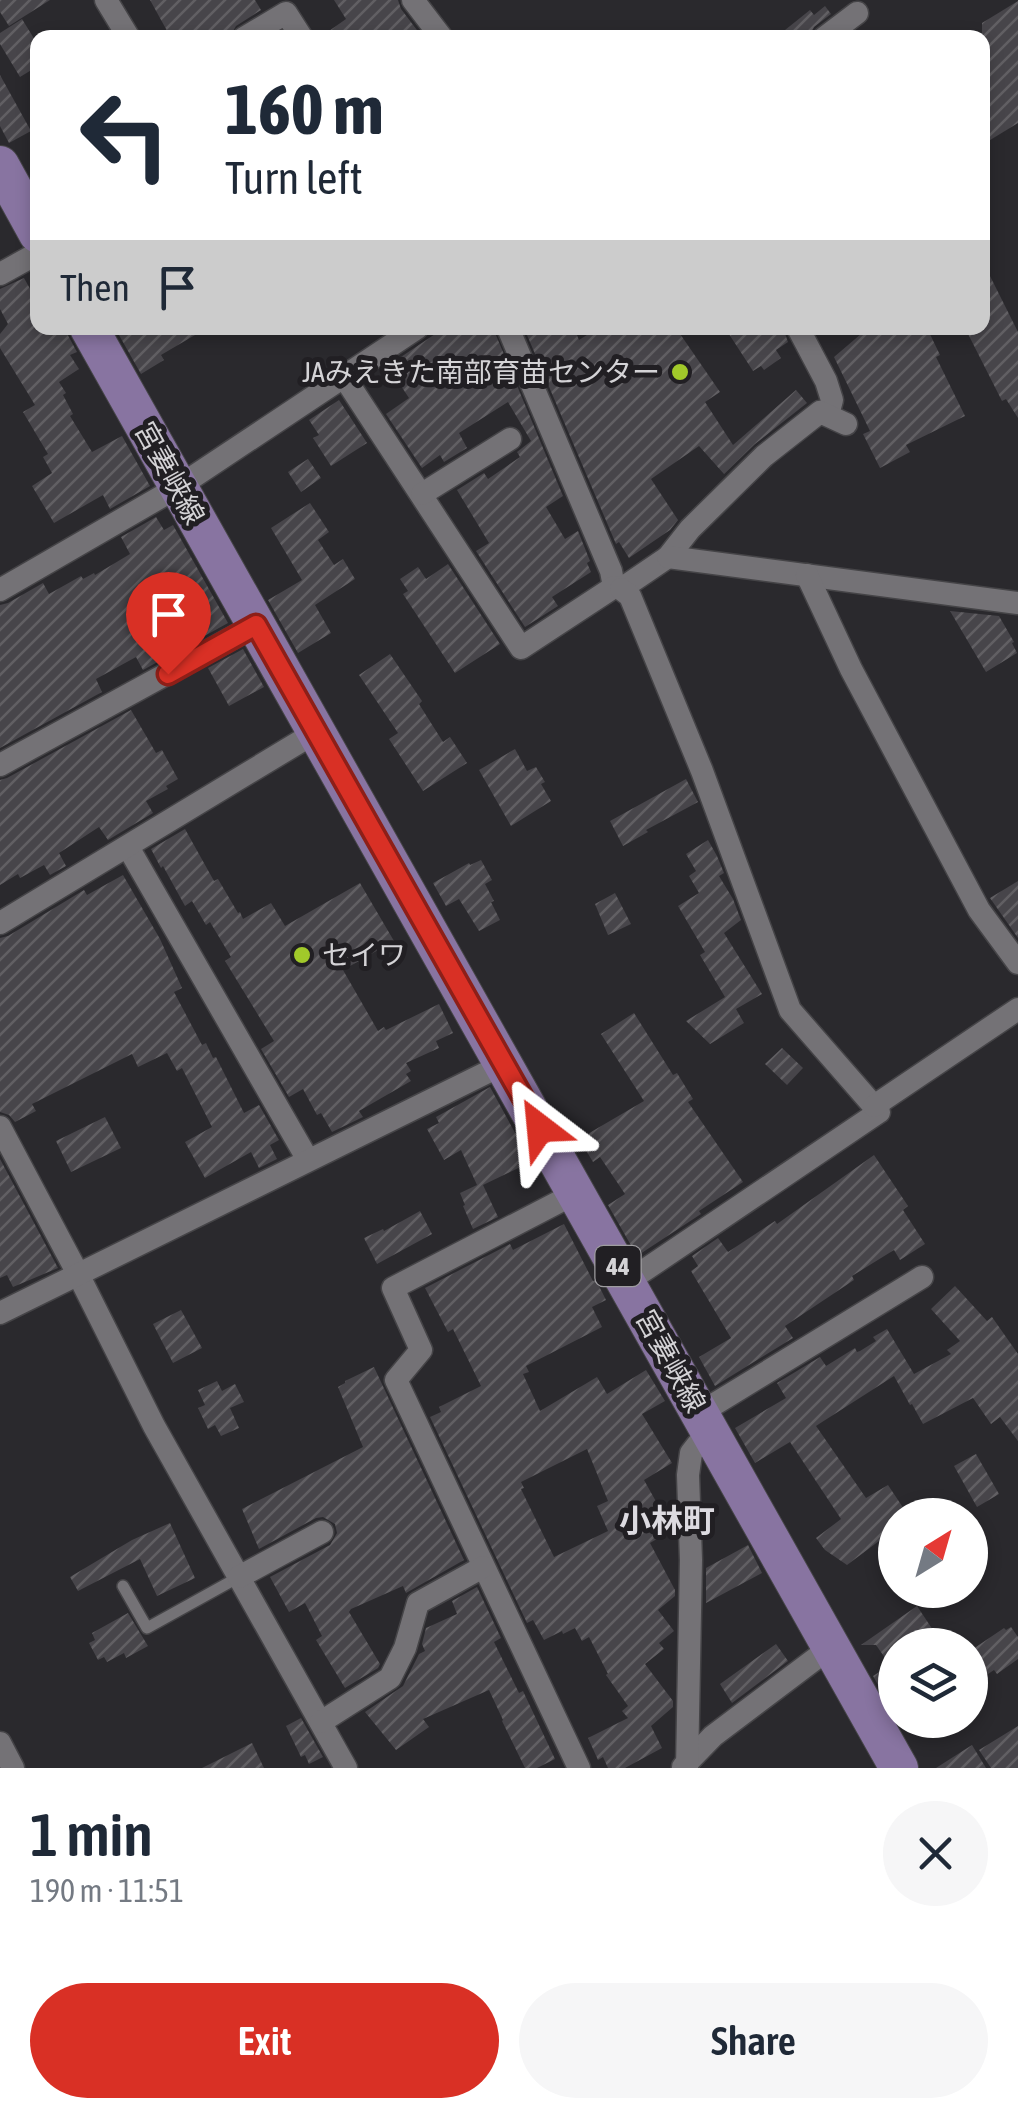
<!DOCTYPE html>
<html lang="en">
<head>
<meta charset="utf-8">
<style>
  :root { --surface:#fff; --page:#f6f6f7; --text:#1f2937; --muted:#747a83; --accent:#d93025 }
  body { margin:0; font-family:"Asap Condensed","Noto Sans JP",sans-serif; background:var(--page); color:var(--text); height:100vh; display:flex; flex-direction:column; font-size:38px; white-space:nowrap }
  * { box-sizing:border-box; margin:0 }
  p { font-size:32px; color:var(--muted) }
  .icon { flex:none; width:55px; height:55px; fill:none; stroke:currentColor; stroke-width:2; stroke-linecap:round; stroke-linejoin:round }
  .map { position:relative; height:1768px; overflow:hidden }
  .panel { display:flex; flex-direction:column; background:var(--surface); flex:1 }
  .panel>* { flex:none }
  .top-card { position:absolute; left:30px; top:30px; width:960px; height:305px; border-radius:20px; box-shadow:0 5px 15px #0003; background:#fff; color:var(--text); overflow:hidden }
  .needle { width:65px; rotate:37deg }
  .controls { position:absolute; left:878px; top:1498px; display:grid; gap:20px }
  .controls a { display:grid; place-items:center; width:110px; height:110px; border-radius:50%; background:var(--surface); box-shadow:0 5px 15px #0003; font-size:50px }
  .pin { position:absolute; display:grid; place-items:center; width:85px; height:85px; color:#fff; margin:-102px -42px; border-radius:50% 50% 50% 0; rotate:-45deg; box-shadow:0 0 10px #0007 }
  .pin .icon { rotate:45deg }
  .me { position:absolute; width:110px; margin:-55px; rotate:331deg; stroke-linejoin:round; filter:drop-shadow(0 0 8px #0008) }
  .turn { display:flex; align-items:center; gap:35px; height:210px; padding:0 30px; font-size:45px }
  .turn .icon { width:130px; height:130px; stroke-width:2.5 }
  .turn b { display:block; font-size:70px; line-height:85px }
  .then { display:flex; align-items:center; height:95px; padding:0 30px; background:#0003; gap:20px; font-size:38px }
  .round { display:grid; place-items:center; flex:none; width:105px; height:105px; border-radius:52px; background:var(--page) }
  .head { display:flex; align-items:center; justify-content:space-between; height:170px; padding:0 30px }
  h1 { font-size:60px; font-weight:600; line-height:75px }
  .cta { display:flex; gap:20px; margin-top:auto; padding:20px 30px }
  .cta a { flex:1; height:115px; border-radius:60px; background:var(--accent); color:#fff; font-size:40px; font-weight:600; line-height:115px; text-align:center }
  .cta a+a { background:var(--page); color:var(--text) }
  .map>svg:first-child { display:block }
  .building { fill:url(#building-hatch); fill-rule:evenodd }
  .lines { fill:none; stroke-linecap:round; stroke-linejoin:round }
  .lane-casing { stroke:#454447; stroke-width:14 }
  .street-casing { stroke:#454447; stroke-width:25 }
  .primary-casing { stroke:#454447; stroke-width:40 }
  .lane { stroke:#747276; stroke-width:11 }
  .street { stroke:#747276; stroke-width:22 }
  .primary { stroke:#8874a1; stroke-width:38 }
  .route-casing { stroke:#8d1f18; stroke-width:25 }
  .route { stroke:#d93025; stroke-width:18 }
  .poi-dot { fill:#a1c92a; stroke:#211f23; stroke-width:4 }
  .labels { text-anchor:middle; dominant-baseline:central; stroke-width:10; stroke-linejoin:round; paint-order:stroke }
  .shield { fill:#211f23; stroke:#9e9da0; stroke-width:2.5 }
  .shield-label { font-size:25px; font-weight:bold; fill:#d4d3d6 }
  .poi-label { font-size:28px; fill:#d4d3d6; stroke:#211f23; text-anchor:end }
  .street-label { font-size:28px; fill:#d4d3d6; stroke:#211f23 }
  .quarter-label { font-size:32px; font-weight:bold; fill:#dcdae0; stroke:#211f23 }
</style>
</head>
<body>
<div class="map">
<svg width="1018" height="1768" viewBox="0 0 1018 1768">
  <defs>
    <pattern id="building-hatch" width="6" height="6" patternUnits="userSpaceOnUse" patternTransform="scale(2.5)"><rect width="6" height="6" fill="#47454a"/><path d="M-1 1l2-2M0 6l6-6M5 7l2-2" fill="none" stroke="#615f63"/></pattern>
  </defs>
  <rect width="100%" height="100%" fill="#2a292d"/>
  <!-- building -->
  <g class="building">
    <path d="M 0,0 L 50,0 L 9,26 L 0,12 Z"/>
    <path d="M 150,0 L 255,0 L 261,10 L 236,26 L 229,38 L 171,38 Z"/>
    <path d="M 334,0 L 398,0 L 401,9 L 423,38 L 319,38 L 346,19 Z"/>
    <path d="M 1018,1 L 1018,123 L 982,145 L 982,23 Z"/>
    <path d="M 825,6 L 831,14 L 814,27 L 809,38 L 775,38 L 810,10 L 814,15 Z"/>
    <path d="M 22,19 L 38,45 L 38,66 L 20,77 L 0,44 L 0,33 Z"/>
    <path d="M 0,75 L 31,131 L 9,143 L 0,126 Z"/>
    <path d="M 982,260 L 1018,332 L 1018,418 L 1006,399 L 1002,401 L 965,328 L 982,328 Z"/>
    <path d="M 24,278 L 38,303 L 38,328 L 64,328 L 77,352 L 70,355 L 79,369 L 59,382 L 66,393 L 63,395 L 73,414 L 70,416 L 92,452 L 122,436 L 150,486 L 110,509 L 103,495 L 54,523 L 32,486 L 52,473 L 43,457 L 48,454 L 23,412 L 35,405 L 0,348 L 0,334 L 8,324 L 0,309 L 0,289 Z"/>
    <path d="M 115,328 L 207,328 L 161,355 L 164,360 L 141,374 Z"/>
    <path d="M 444,328 L 493,328 L 563,496 L 546,507 L 565,539 L 578,531 L 590,561 L 587,563 L 591,572 L 552,597 L 558,606 L 525,627 L 476,551 L 489,543 L 457,490 L 484,473 L 488,479 L 520,457 L 517,452 L 531,441 L 508,402 L 459,433 L 467,448 L 444,462 L 440,455 L 422,468 L 386,414 L 409,398 L 401,386 L 405,383 L 392,363 Z"/>
    <path d="M 524,328 L 574,328 L 579,340 L 598,328 L 676,328 L 720,392 L 705,402 L 733,445 L 796,390 L 807,403 L 755,444 L 724,474 L 699,446 L 651,479 L 678,520 L 670,530 L 629,558 L 619,542 L 616,544 Z"/>
    <path d="M 725,328 L 783,328 L 788,342 L 776,350 L 781,358 L 764,370 L 761,366 L 753,371 Z"/>
    <path d="M 868,328 L 927,328 L 940,355 L 936,357 L 965,416 L 906,445 L 910,452 L 880,468 L 863,434 L 870,431 L 834,357 Z"/>
    <path d="M 339,400 L 367,443 L 331,466 L 313,438 L 319,435 L 309,420 Z"/>
    <path d="M 308,459 L 321,478 L 301,492 L 288,472 Z"/>
    <path d="M 310,503 L 329,532 L 318,540 L 334,565 L 343,559 L 355,579 L 315,605 L 331,633 L 298,653 L 268,600 L 302,580 L 271,528 Z"/>
    <path d="M 156,517 L 164,530 L 173,525 L 228,623 L 143,670 L 136,657 L 96,679 L 102,692 L 0,748 L 0,605 L 8,603 L 43,583 L 49,594 L 81,576 L 83,579 L 94,573 L 95,575 L 130,554 L 121,537 Z"/>
    <path d="M 448,564 L 500,644 L 455,673 L 403,594 L 408,591 L 400,579 L 418,567 L 426,579 Z"/>
    <path d="M 950,611 L 999,616 L 1014,642 L 1012,643 L 1017,653 L 986,672 Z"/>
    <path d="M 243,649 L 264,687 L 229,706 L 208,668 Z"/>
    <path d="M 390,654 L 422,701 L 419,704 L 443,742 L 450,737 L 467,763 L 423,791 L 389,739 L 398,733 L 359,675 Z"/>
    <path d="M 131,710 L 156,753 L 162,750 L 178,779 L 166,786 L 168,789 L 146,801 L 153,813 L 108,840 L 99,827 L 59,853 L 66,866 L 50,875 L 44,865 L 20,878 L 18,874 L 0,885 L 0,780 L 7,778 Z"/>
    <path d="M 515,749 L 527,771 L 536,767 L 545,782 L 541,784 L 551,801 L 511,826 L 479,770 Z"/>
    <path d="M 686,779 L 698,802 L 646,830 L 648,832 L 623,846 L 610,821 Z"/>
    <path d="M 185,829 L 214,881 L 218,879 L 238,913 L 240,912 L 243,919 L 271,903 L 285,926 L 360,883 L 394,941 L 343,970 L 378,1031 L 384,1027 L 386,1030 L 439,1004 L 453,1033 L 436,1041 L 439,1048 L 406,1063 L 411,1071 L 406,1074 L 411,1081 L 359,1111 L 363,1117 L 332,1132 L 321,1113 L 317,1115 L 303,1089 L 289,1097 L 261,1049 L 274,1041 L 225,961 L 231,957 L 210,922 L 206,925 L 192,901 L 185,906 L 163,866 L 161,868 L 151,849 Z"/>
    <path d="M 708,840 L 717,856 L 724,873 L 719,876 L 733,899 L 741,920 L 724,933 L 762,994 L 736,1009 L 744,1023 L 710,1044 L 686,1021 L 725,997 L 700,955 L 705,952 L 678,906 L 699,893 L 689,876 L 696,871 L 686,854 Z"/>
    <path d="M 481,860 L 492,880 L 485,884 L 494,901 L 491,902 L 500,920 L 479,931 L 459,899 L 446,906 L 433,883 L 469,863 L 470,865 Z"/>
    <path d="M 123,875 L 160,939 L 182,988 L 174,992 L 202,1045 L 206,1043 L 213,1058 L 216,1057 L 244,1113 L 259,1105 L 279,1140 L 270,1145 L 277,1159 L 259,1168 L 251,1152 L 205,1178 L 185,1142 L 212,1127 L 182,1068 L 177,1071 L 167,1053 L 138,1067 L 132,1054 L 32,1104 L 36,1111 L 15,1122 L 9,1115 L 0,1112 L 0,938 L 8,936 L 84,890 L 87,895 Z"/>
    <path d="M 1018,881 L 1018,938 L 990,898 Z"/>
    <path d="M 615,893 L 631,924 L 608,935 L 595,904 Z"/>
    <path d="M 634,1013 L 673,1075 L 677,1073 L 693,1099 L 688,1102 L 743,1182 L 699,1211 L 701,1214 L 637,1256 L 608,1205 L 625,1194 L 600,1157 L 593,1162 L 579,1139 L 644,1101 L 601,1034 Z"/>
    <path d="M 782,1048 L 803,1068 L 787,1085 L 765,1064 Z"/>
    <path d="M 490,1087 L 531,1162 L 483,1185 L 498,1217 L 473,1229 L 463,1206 L 465,1205 L 460,1193 L 477,1185 L 461,1150 L 444,1160 L 427,1129 L 439,1123 L 436,1117 Z"/>
    <path d="M 105,1117 L 121,1148 L 71,1172 L 56,1141 Z"/>
    <path d="M 874,1155 L 908,1206 L 903,1210 L 925,1244 L 900,1260 L 894,1250 L 852,1276 L 854,1280 L 785,1326 L 793,1338 L 715,1386 L 699,1357 L 731,1338 L 691,1271 L 698,1266 L 692,1256 L 718,1238 L 728,1252 L 775,1221 L 777,1224 Z"/>
    <path d="M 0,1159 L 58,1268 L 13,1287 L 7,1275 L 0,1278 Z"/>
    <path d="M 420,1211 L 432,1234 L 377,1264 L 364,1238 L 383,1229 L 384,1231 Z"/>
    <path d="M 564,1224 L 593,1281 L 596,1280 L 606,1300 L 592,1307 L 602,1327 L 526,1366 L 529,1372 L 523,1374 L 540,1411 L 597,1377 L 607,1394 L 646,1370 L 665,1401 L 642,1414 L 672,1463 L 644,1480 L 672,1530 L 650,1543 L 675,1590 L 675,1596 L 658,1610 L 674,1631 L 659,1643 L 664,1649 L 645,1664 L 673,1701 L 673,1707 L 651,1726 L 662,1748 L 625,1768 L 608,1768 L 603,1757 L 598,1760 L 588,1738 L 628,1718 L 622,1711 L 628,1706 L 606,1675 L 608,1674 L 589,1637 L 582,1641 L 575,1628 L 563,1634 L 562,1631 L 544,1640 L 533,1620 L 527,1623 L 430,1417 L 441,1412 L 439,1407 L 481,1386 L 453,1329 L 448,1332 L 425,1288 L 510,1244 L 513,1250 ZM 587,1449 L 608,1501 L 597,1506 L 608,1531 L 554,1557 L 521,1489 L 524,1488 L 521,1482 Z"/>
    <path d="M 955,1286 L 987,1321 L 992,1317 L 1018,1354 L 1018,1441 L 1000,1417 L 991,1424 L 973,1398 L 923,1424 L 912,1404 L 910,1405 L 894,1376 L 819,1424 L 816,1426 L 866,1498 L 888,1485 L 908,1515 L 895,1515 L 895,1529 L 847,1565 L 825,1550 L 816,1538 L 841,1519 L 790,1442 L 755,1463 L 735,1428 L 786,1398 L 777,1383 L 820,1357 L 826,1366 L 855,1348 L 857,1352 L 860,1351 L 876,1341 L 873,1337 L 887,1329 L 914,1374 L 951,1354 L 947,1350 L 960,1341 L 931,1309 Z"/>
    <path d="M 181,1310 L 202,1348 L 173,1363 L 153,1324 Z"/>
    <path d="M 374,1367 L 464,1560 L 406,1593 L 403,1586 L 351,1609 L 349,1612 L 380,1664 L 378,1668 L 345,1688 L 316,1640 L 322,1636 L 305,1603 L 289,1612 L 270,1577 L 330,1545 L 337,1533 L 335,1524 L 323,1517 L 316,1518 L 259,1549 L 242,1509 L 363,1447 L 338,1387 L 345,1383 L 345,1381 Z"/>
    <path d="M 217,1381 L 222,1391 L 235,1384 L 244,1402 L 230,1408 L 239,1428 L 221,1436 L 215,1425 L 208,1429 L 198,1408 L 205,1405 L 198,1390 Z"/>
    <path d="M 976,1454 L 999,1494 L 977,1507 L 954,1466 Z"/>
    <path d="M 170,1523 L 195,1578 L 157,1596 L 140,1559 L 78,1591 L 70,1577 L 132,1540 Z"/>
    <path d="M 748,1545 L 762,1573 L 706,1603 L 706,1568 Z"/>
    <path d="M 477,1587 L 501,1638 L 494,1642 L 519,1693 L 523,1691 L 555,1759 L 537,1768 L 525,1768 L 502,1721 L 503,1720 L 489,1690 L 423,1719 L 429,1727 L 396,1750 L 365,1712 L 403,1686 L 419,1654 L 425,1651 L 422,1644 L 426,1628 L 457,1614 L 452,1601 Z"/>
    <path d="M 917,1606 L 943,1645 L 895,1645 L 895,1715 L 873,1676 L 890,1665 L 876,1645 L 861,1645 Z"/>
    <path d="M 128,1613 L 148,1646 L 126,1658 L 124,1653 L 107,1662 L 104,1657 L 98,1660 L 89,1643 L 95,1640 L 92,1633 Z"/>
    <path d="M 1011,1627 L 1018,1637 L 1018,1659 L 997,1674 L 994,1670 L 970,1686 L 970,1651 L 1004,1628 L 1006,1630 Z"/>
    <path d="M 776,1644 L 788,1661 L 732,1703 L 720,1684 Z"/>
    <path d="M 301,1718 L 323,1757 L 309,1764 L 305,1755 L 301,1757 L 286,1726 Z"/>
    <path d="M 1018,1726 L 1018,1768 L 991,1768 L 979,1750 Z"/>
    <path d="M 252,1743 L 264,1768 L 202,1768 Z"/>
    <path d="M 972,1745 L 986,1768 L 936,1768 Z"/>
  </g>
  <g class="lines">
    <!-- lane casing -->
    <g class="lane-casing">
      <path id="lane" d="M 123,1586 L 147,1628 L 239,1577"/>
    </g>
    <!-- street casing -->
    <g class="street-casing">
      <g id="street">
        <path d="M 106,0 L 129,38"/>
        <path d="M 413,0 L 442,38"/>
        <path d="M 244,38 L 286,13 L 302,38"/>
        <path d="M 824,38 L 857,13"/>
        <path d="M 0,274 L 38,253"/>
        <path d="M 508,328 L 611,571 L 614,587"/>
        <path d="M 798,328 L 826,381 L 832,400 L 828,415"/>
        <path d="M 344,377 L 521,648 L 614,587 L 621,589 L 668,557 L 690,529 L 764,456 L 820,412 L 846,424"/>
        <path d="M 422,494 L 510,439"/>
        <path d="M 668,557 L 1018,603"/>
        <path d="M 807,575 L 851,669 L 979,910 L 1018,963"/>
        <path d="M 621,589 L 630,596 L 702,771 L 790,1010 L 879,1112 L 627,1282"/>
        <path d="M 0,590 L 178,487 L 417,328"/>
        <path d="M 0,765 L 256,625"/>
        <path d="M 128,847 L 308,1160"/>
        <path d="M 0,923 L 316,732"/>
        <path d="M 874,1106 L 1018,1009"/>
        <path d="M 0,1127 L 78,1274 L 154,1426 L 346,1768"/>
        <path d="M 576,1193 L 393,1288 L 421,1350 L 396,1380 L 579,1768"/>
        <path d="M 0,1313 L 504,1064"/>
        <path d="M 700,1413 L 922,1277"/>
        <path d="M 239,1577 L 322,1532"/>
        <path d="M 321,1722 L 390,1678 L 405,1648 L 418,1603 L 483,1567"/>
        <path d="M 0,1743 L 13,1768"/>
        <path d="M 683,1767 L 713,1736 L 831,1647"/>
        <path d="M 687,1768 L 691,1560 L 688,1475 L 691,1453 L 698,1444 L 713,1437"/>
      </g>
    </g>
    <!-- primary casing -->
    <g class="primary-casing">
      <g id="primary">
        <path d="M 0,165 L 38,234"/>
        <path d="M 89,328 L 899,1768"/>
      </g>
    </g>
    <!-- lane -->
    <use href="#lane" class="lane"/>
    <!-- street -->
    <use href="#street" class="street"/>
    <!-- primary -->
    <use href="#primary" class="primary"/>
  </g>
  <g class="lines">
    <!-- route casing -->
    <g class="route-casing">
      <path id="route" d="M 168,674 L 256,625 L 540,1128"/>
    </g>
    <!-- route -->
    <use href="#route" class="route"/>
  </g>
  <!-- markers -->
  <g class="poi-dot">
    <circle cx="680" cy="372" r="10"/>
    <circle cx="302" cy="955" r="10"/>
  </g>
  <g class="labels">
    <!-- shield labels -->
    <rect class="shield" x="595.5" y="1246" width="45" height="40" rx="8"/>
    <g class="shield-label">
      <text x="618" y="1266">44</text>
    </g>
    <!-- poi labels -->
    <g class="poi-label">
      <text x="660" y="372">JAみえきた南部育苗センター</text>
      <text x="322" y="955" text-anchor="start">セイワ</text>
    </g>
    <!-- street labels -->
    <g class="street-label">
      <text transform="translate(170 473) rotate(61)">宮妻峡線</text>
      <text transform="translate(671 1361) rotate(61)">宮妻峡線</text>
    </g>
    <!-- quarter labels -->
    <g class="quarter-label">
      <text x="667" y="1520">小林町</text>
    </g>
  </g>
</svg>
<div class="controls">
<a><svg class="needle" viewBox="-14 -14 28 28"><path d="M0-13l5 13h-10z" fill="#e53935"/><path d="M0 13l5-13h-10z" fill="#747a83"/></svg></a>
<a><svg class="icon" aria-label="layers" viewBox="0 0 24 24"><path d="M12 4l9 5-9 5-9-5zM3 14l9 5 9-5"/></svg></a>
</div>
<div class="pin" style="left:168px;top:674px;background:#d93025"><svg class="icon" aria-label="arrive" viewBox="0 0 24 24"><path d="M6 21V4h12l-3 4 3 4H6"/></svg></div>
<svg class="me" style="left:540px;top:1128px" viewBox="-20 -20 40 40"><path d="M0-17L14 15 0 8-14 15z" fill="#d93025" stroke="#fff" stroke-width="4"/></svg>
<div class="top-card">
<div class="turn"><svg class="icon" aria-label="left" viewBox="0 0 24 24"><path d="M17 20v-9H6M10 6l-5 5 5 5"/></svg><div><b>160 m</b>Turn left</div></div>
<div class="then">Then<svg class="icon" aria-label="arrive" viewBox="0 0 24 24"><path d="M6 21V4h12l-3 4 3 4H6"/></svg></div>
</div>
</div>
<section class="panel">
<div class="head"><div><h1>1 min</h1><p>190 m · 11:51</p></div><a class="round"><svg class="icon" aria-label="close" viewBox="0 0 24 24"><path d="M6 6l12 12M18 6L6 18"/></svg></a></div>
<div class="cta"><a>Exit</a><a>Share</a></div>
</section>
</body>
</html>
